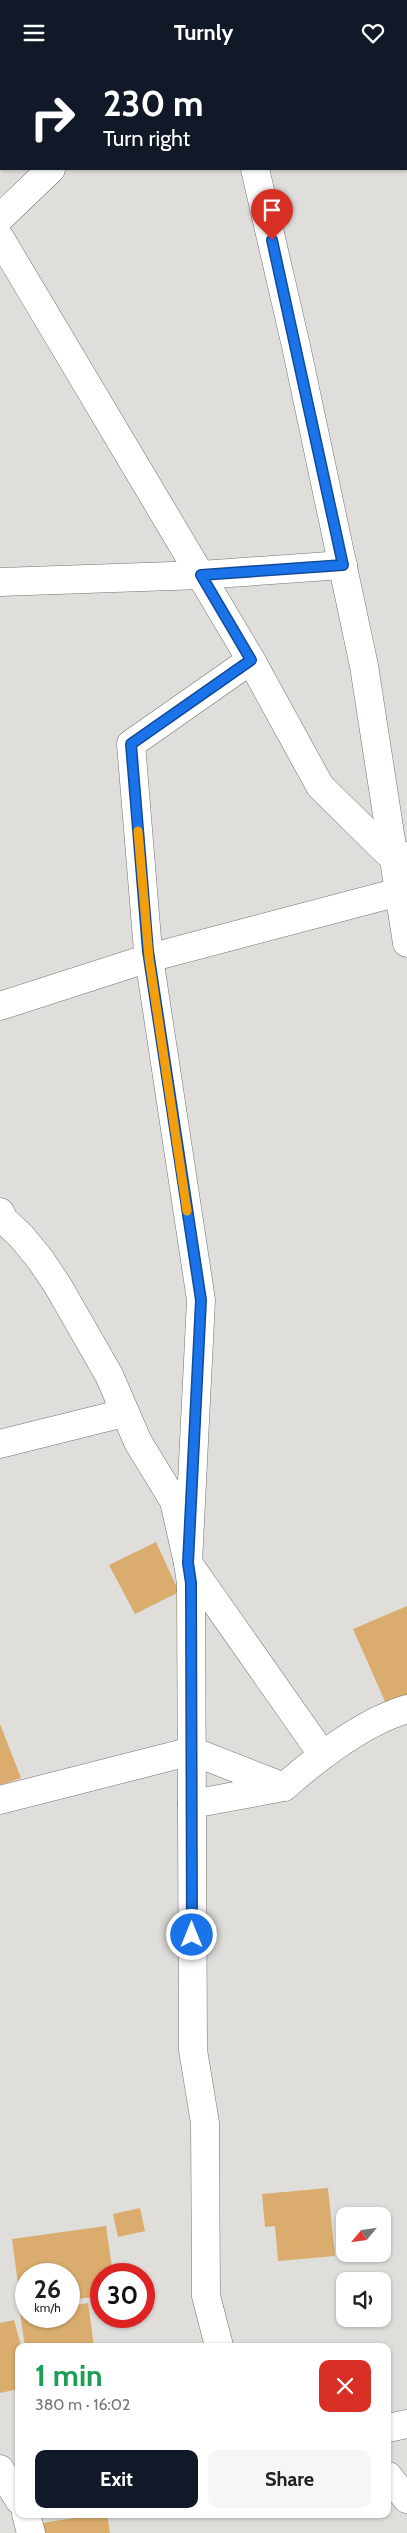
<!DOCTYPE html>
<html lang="en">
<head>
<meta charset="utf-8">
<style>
  :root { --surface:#fff; --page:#f6f6f6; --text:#222; --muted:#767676; --accent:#111827 }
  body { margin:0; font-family:Cabin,sans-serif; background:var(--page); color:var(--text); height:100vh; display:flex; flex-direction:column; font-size:19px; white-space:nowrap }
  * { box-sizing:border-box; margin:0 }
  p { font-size:16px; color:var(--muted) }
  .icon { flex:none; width:28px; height:28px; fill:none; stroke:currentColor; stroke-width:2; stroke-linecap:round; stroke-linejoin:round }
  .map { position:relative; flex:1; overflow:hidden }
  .panel { position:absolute; left:15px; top:2278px; width:376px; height:175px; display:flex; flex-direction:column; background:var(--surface); border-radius:10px; box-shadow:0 1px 4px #0004 }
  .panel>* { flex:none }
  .banner { position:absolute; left:0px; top:0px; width:408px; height:105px; box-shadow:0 1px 4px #0004; background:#111827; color:#fff; overflow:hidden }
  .needle { width:32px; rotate:241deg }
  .tools { position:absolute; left:336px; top:2142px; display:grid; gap:10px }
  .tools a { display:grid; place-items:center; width:55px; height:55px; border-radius:10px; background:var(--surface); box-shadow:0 1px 4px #0004; font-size:25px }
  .speed { position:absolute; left:15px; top:2198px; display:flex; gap:10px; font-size:25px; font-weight:700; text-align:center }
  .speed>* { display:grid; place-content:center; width:65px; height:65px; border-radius:50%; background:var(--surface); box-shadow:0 1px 4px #0004; line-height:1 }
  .speed small { font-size:12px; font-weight:400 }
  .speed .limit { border:8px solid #d22; background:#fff; color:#111 }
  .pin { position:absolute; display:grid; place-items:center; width:42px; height:42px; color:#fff; margin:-51px -21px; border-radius:50% 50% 50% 0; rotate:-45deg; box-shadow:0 0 5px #0007 }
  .pin .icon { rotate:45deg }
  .me { position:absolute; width:55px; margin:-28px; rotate:0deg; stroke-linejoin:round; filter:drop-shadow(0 0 4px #0008) }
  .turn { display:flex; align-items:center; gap:18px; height:105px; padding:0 20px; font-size:22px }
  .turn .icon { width:65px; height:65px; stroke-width:2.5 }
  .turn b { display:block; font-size:35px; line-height:42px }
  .round { display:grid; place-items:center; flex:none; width:52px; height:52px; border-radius:10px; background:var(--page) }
  .headline { display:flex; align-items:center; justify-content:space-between; height:85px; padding:0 20px }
  h1 { font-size:30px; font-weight:700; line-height:38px; color:#1e9e55 }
  .button { display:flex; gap:10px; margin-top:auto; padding:10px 20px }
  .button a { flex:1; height:58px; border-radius:10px; background:var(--accent); color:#fff; font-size:20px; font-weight:700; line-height:58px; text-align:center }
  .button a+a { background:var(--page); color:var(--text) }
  header { display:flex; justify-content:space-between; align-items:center; height:65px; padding:0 20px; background:var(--accent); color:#fff; font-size:22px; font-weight:700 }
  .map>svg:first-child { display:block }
  .building { fill:#daac6e }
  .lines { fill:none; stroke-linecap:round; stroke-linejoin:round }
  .minor-casing { stroke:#747270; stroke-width:29 }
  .tertiary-casing { stroke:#747270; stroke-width:29 }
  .minor { stroke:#fff; stroke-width:28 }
  .tertiary { stroke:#fff; stroke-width:28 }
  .route-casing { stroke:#114b97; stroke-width:12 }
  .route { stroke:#1a73e8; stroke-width:9 }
  .slow { stroke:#f59e0b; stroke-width:9 }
</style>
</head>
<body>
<header><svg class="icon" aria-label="menu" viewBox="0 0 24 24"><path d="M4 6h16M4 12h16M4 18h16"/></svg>Turnly<svg class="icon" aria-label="heart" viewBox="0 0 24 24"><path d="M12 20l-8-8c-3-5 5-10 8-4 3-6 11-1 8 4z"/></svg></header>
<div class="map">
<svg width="407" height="2468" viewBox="0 0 407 2468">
  <rect width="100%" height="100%" fill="#e0dedb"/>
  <!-- building -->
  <g class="building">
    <path d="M 156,1477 L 179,1527 L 135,1549 L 109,1500 Z"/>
    <path d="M 407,1541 L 407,1632 L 387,1641 L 353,1564 Z"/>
    <path d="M 0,1659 L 21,1713 L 0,1720 Z"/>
    <path d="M 328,2123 L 335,2191 L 278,2196 L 275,2161 L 265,2162 L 262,2129 Z"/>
    <path d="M 140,2143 L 145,2166 L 118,2172 L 113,2149 Z"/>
    <path d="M 106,2161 L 113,2209 L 101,2209 L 101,2231 L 69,2235 L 69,2209 L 26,2209 L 26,2241 L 21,2241 L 12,2174 Z"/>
    <path d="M 88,2238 L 94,2281 L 25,2281 L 20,2248 L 26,2247 L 26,2251 L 69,2251 L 69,2241 Z"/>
    <path d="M 14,2255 L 21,2281 L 19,2281 L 19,2324 L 0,2328 L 0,2258 Z"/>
    <path d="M 98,2449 L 107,2449 L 110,2468 L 44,2468 L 43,2458 Z"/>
  </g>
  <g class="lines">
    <!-- minor casing -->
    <g class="minor-casing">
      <g id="minor">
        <path d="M 156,1 L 158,0"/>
        <path d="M 406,2 L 407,1"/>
        <path d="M 0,153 L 51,104"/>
        <path d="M 0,173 L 251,595 L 320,721 L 394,794 L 407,791"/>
        <path d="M 0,517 L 201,510 L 343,500"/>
        <path d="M 0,941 L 149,893 L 399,827"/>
        <path d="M 0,1147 L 4,1155 L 21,1171 L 40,1194 L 58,1221 L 109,1310 L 138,1377 L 174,1436 L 188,1498 L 322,1689"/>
        <path d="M 0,1379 L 124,1348"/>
        <path d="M 0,1735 L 192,1686 L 284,1722 C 318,1692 363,1657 407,1644"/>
        <path d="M 192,1739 L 284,1722"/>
        <path d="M 219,2281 L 206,2231 L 205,2058 L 193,1985 L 191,1518 L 188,1498 L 201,1235 L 148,886 L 131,679 L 251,595"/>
        <path d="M 388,2363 L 407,2359"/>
        <path d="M 0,2404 L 19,2435"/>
        <path d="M 388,2411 L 407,2434"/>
        <path d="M 26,2449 L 31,2468"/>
      </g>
    </g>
    <!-- tertiary casing -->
    <g class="tertiary-casing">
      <g id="tertiary">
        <path d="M 231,0 L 231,1"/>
        <path d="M 255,104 L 296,281 L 364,601 L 407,878"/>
      </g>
    </g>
    <!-- minor -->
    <use href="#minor" class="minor"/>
    <!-- tertiary -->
    <use href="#tertiary" class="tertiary"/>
  </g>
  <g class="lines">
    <!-- route casing -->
    <g class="route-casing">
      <path id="route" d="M 192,1870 L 191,1518 L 188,1498 L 201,1235 L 148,886 L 131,679 L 251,595 L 201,510 L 343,500 L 272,175"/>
    </g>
    <!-- route -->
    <use href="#route" class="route"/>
    <!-- slow -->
    <path class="slow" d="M 138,766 L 149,893 L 187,1146"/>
  </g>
</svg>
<div class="tools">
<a><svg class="needle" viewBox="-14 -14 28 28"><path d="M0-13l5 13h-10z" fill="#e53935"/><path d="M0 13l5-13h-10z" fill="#767676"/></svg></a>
<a><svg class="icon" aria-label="sound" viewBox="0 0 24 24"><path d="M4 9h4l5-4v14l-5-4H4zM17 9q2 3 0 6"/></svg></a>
</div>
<div class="speed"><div>26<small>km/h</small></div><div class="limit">30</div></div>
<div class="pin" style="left:272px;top:175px;background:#d93025"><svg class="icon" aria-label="arrive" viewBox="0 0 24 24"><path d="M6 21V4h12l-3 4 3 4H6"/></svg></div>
<svg class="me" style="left:192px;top:1870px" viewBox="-20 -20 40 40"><circle r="17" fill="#1a73e8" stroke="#fff" stroke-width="3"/><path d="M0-11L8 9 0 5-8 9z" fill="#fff"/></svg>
<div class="banner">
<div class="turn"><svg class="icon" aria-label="right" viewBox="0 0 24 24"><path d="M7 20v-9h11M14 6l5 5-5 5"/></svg><div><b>230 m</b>Turn right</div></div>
</div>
<section class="panel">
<div class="headline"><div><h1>1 min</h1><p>380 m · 16:02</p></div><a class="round" style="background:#d93025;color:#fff"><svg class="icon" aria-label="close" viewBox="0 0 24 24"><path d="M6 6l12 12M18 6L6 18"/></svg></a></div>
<div class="button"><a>Exit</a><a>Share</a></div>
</section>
</div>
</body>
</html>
